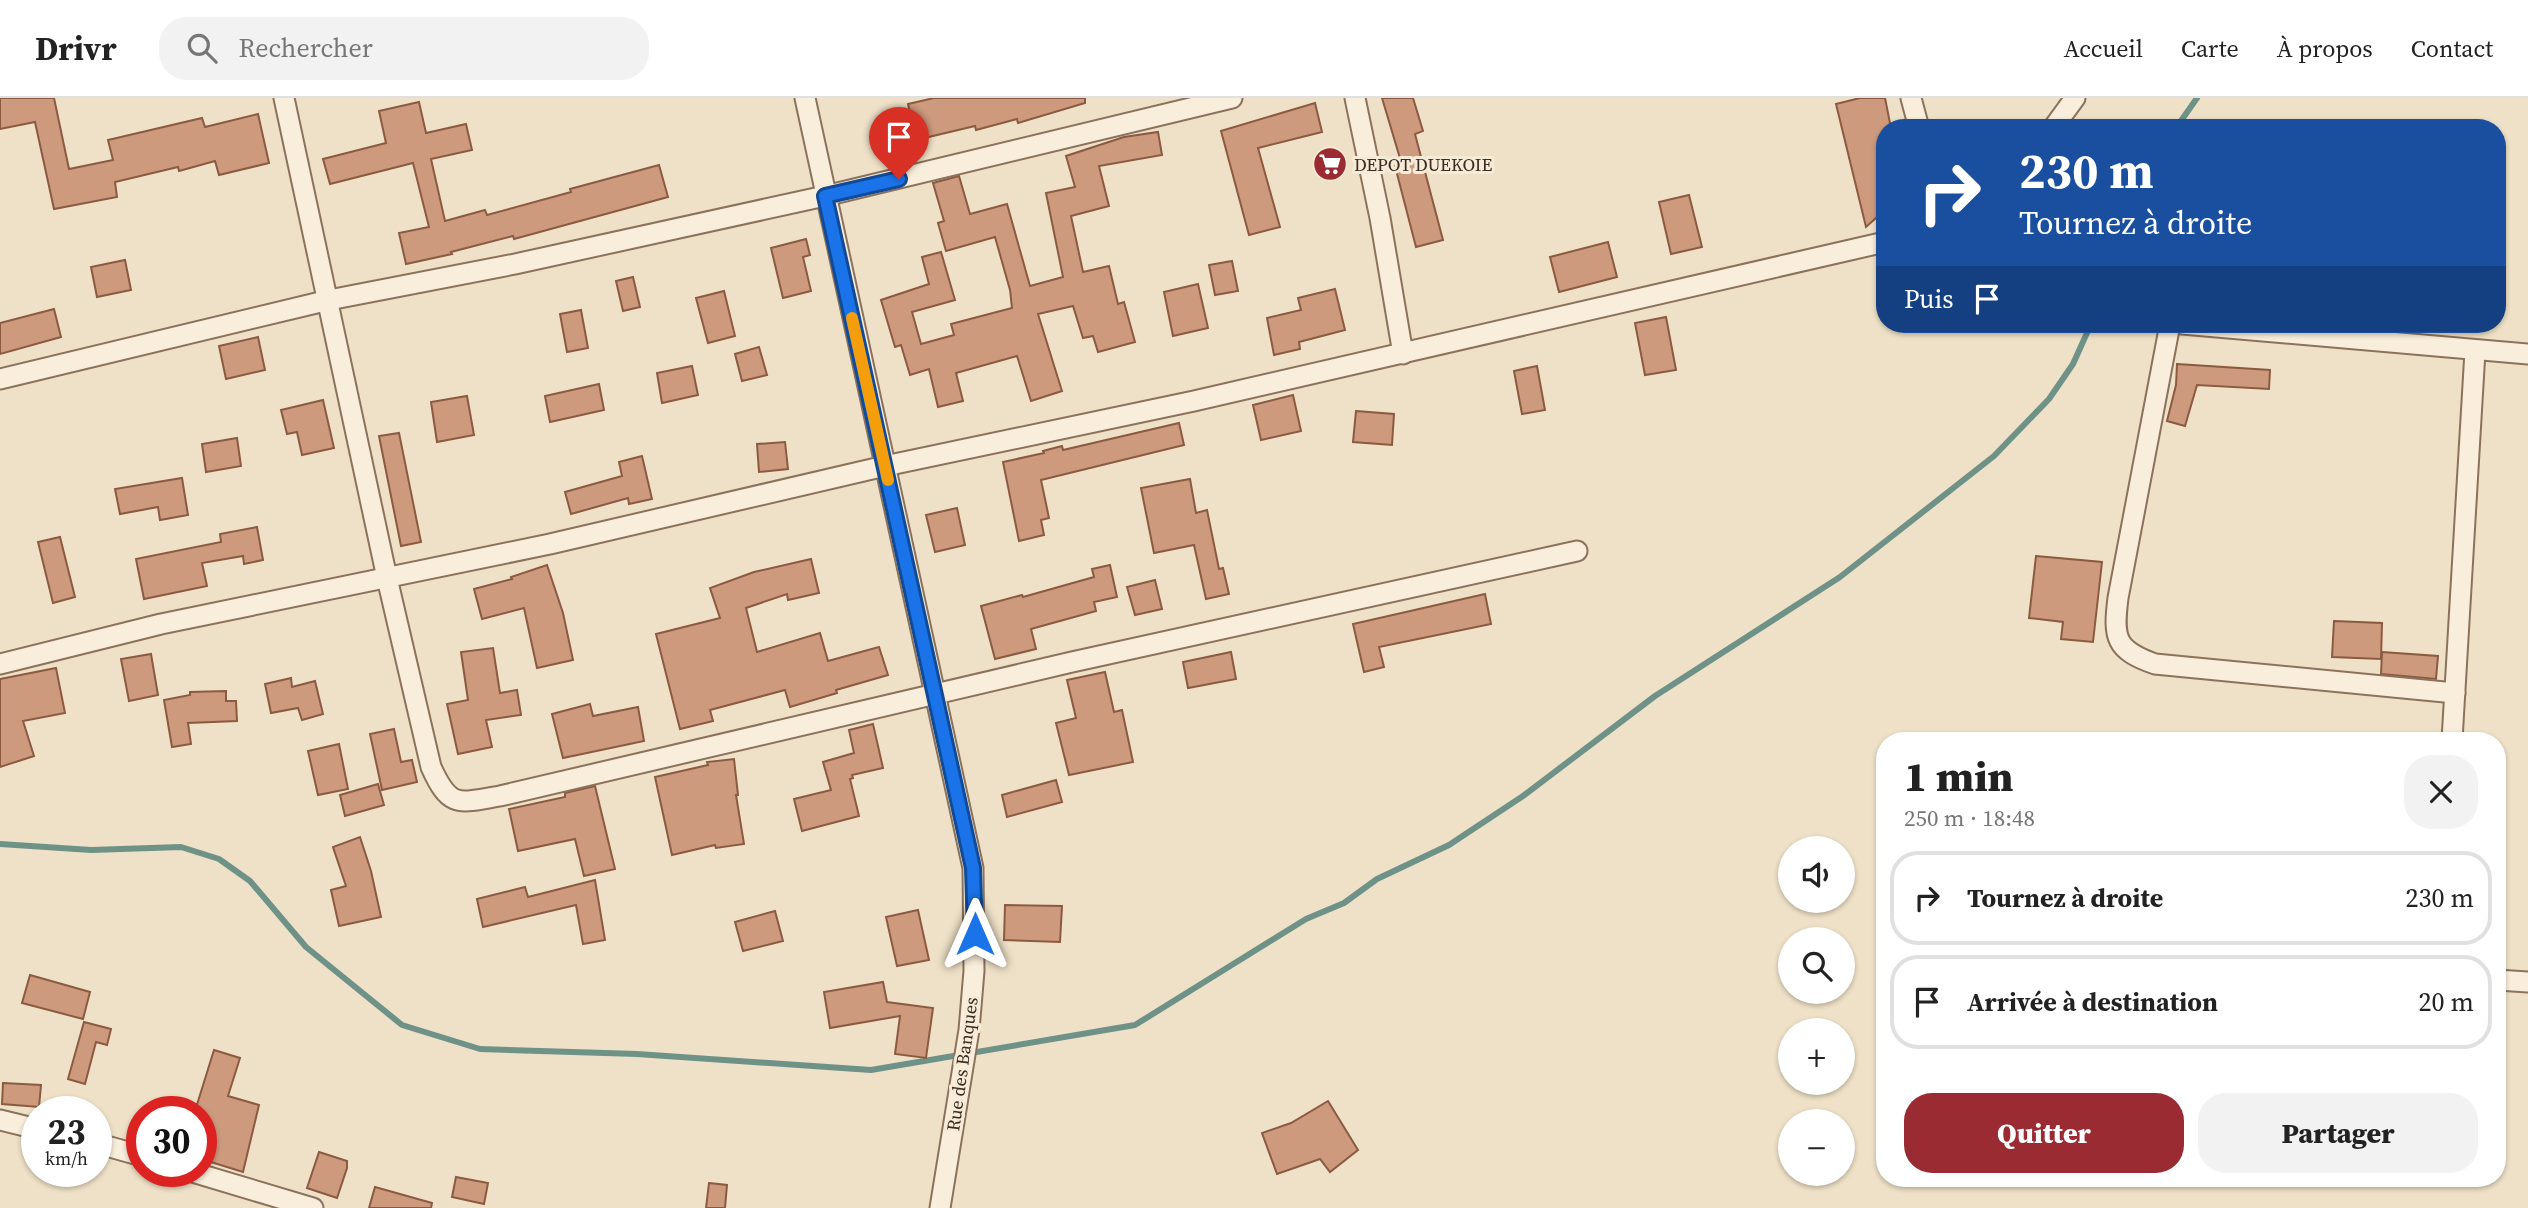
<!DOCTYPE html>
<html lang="fr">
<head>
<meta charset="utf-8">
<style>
  :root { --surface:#fff; --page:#f2f2f2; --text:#222; --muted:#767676; --line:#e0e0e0; --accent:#9b2b32 }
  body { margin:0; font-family:"Source Serif 4",serif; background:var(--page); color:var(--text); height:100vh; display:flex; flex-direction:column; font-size:26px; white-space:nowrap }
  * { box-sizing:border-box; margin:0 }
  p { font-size:23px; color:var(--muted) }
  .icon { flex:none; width:38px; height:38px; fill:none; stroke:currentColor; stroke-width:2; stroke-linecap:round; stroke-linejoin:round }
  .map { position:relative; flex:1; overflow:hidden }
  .drawer { position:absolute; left:1876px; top:634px; width:630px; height:455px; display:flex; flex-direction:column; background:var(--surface); border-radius:28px; box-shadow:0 2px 5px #0004 }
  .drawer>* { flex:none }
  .banner { position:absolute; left:1876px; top:21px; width:630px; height:214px; border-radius:28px; box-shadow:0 2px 5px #0004; background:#1a4fa0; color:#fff; overflow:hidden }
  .tools { position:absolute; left:1778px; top:738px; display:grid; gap:14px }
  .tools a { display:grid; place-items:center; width:77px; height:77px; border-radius:50%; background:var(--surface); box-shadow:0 2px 5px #0004; font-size:35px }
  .speed { position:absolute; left:21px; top:998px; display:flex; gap:14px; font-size:35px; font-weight:700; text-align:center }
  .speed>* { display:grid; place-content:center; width:91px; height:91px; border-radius:50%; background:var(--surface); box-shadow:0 2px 5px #0004; line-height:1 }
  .speed small { font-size:18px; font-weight:400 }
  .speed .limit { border:10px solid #d22; background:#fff; color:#111 }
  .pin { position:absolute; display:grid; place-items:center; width:60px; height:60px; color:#fff; margin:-72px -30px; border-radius:50% 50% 50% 0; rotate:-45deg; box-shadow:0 0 7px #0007 }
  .pin .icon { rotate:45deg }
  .me { position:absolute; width:77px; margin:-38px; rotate:0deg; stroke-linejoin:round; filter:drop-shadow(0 0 5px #0008) }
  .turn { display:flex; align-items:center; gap:24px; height:147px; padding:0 28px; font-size:32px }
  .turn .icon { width:91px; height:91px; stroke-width:2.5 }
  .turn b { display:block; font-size:49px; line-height:60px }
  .then { display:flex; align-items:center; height:66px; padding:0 28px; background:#0003; gap:14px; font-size:26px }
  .round { display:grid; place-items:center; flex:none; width:74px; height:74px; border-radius:28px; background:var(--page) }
  .headline { display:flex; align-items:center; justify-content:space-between; height:119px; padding:0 28px }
  h1 { font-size:42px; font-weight:800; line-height:52px }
  .button { display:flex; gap:14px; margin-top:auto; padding:14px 28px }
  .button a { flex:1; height:80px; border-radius:28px; background:var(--accent); color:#fff; font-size:28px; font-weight:800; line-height:80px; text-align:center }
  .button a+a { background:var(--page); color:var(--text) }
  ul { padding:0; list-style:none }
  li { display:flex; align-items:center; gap:21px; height:94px; margin:0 14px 10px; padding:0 14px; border:4px solid var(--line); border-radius:28px }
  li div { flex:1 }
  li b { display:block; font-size:26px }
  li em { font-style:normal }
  header { display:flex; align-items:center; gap:42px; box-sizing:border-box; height:98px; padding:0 35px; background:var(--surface); border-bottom:2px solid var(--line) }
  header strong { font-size:33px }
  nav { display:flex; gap:38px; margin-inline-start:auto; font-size:24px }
  .search { width:490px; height:63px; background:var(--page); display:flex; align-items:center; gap:18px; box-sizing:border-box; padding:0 24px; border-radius:28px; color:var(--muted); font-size:26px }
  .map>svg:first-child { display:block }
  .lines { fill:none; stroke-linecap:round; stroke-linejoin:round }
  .stream { stroke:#6e9287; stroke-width:6 }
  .building { fill:#cd9a7d; stroke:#8b5a41; stroke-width:2 }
  .street-casing { stroke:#8b725c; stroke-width:23 }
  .street { stroke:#f9eedb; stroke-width:19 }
  .route-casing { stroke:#114b97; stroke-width:18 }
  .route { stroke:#1a73e8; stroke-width:12 }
  .slow { stroke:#f59e0b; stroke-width:12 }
  .labels { text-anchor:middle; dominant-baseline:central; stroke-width:6; stroke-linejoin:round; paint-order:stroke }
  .poi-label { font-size:18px; fill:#3b2b20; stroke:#f6ebd7; text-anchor:start }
  .street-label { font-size:18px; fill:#3b2b20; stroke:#f6ebd7 }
</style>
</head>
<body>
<header>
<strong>Drivr</strong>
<div class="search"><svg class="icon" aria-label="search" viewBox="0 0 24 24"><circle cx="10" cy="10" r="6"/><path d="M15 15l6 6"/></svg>Rechercher</div>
<nav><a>Accueil</a><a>Carte</a><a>À propos</a><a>Contact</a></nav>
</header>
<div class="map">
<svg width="2528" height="1110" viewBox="0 0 2528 1110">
  <rect width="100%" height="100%" fill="#efe1c7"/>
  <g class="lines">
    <!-- stream -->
    <g class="stream">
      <path d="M 2176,30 L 2197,0"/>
      <path d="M 0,746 L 91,752 L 181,749 L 219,761 L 250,783 L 306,849 L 402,927 L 480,951 L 637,956 L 871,972 L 1135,927 L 1306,821 L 1344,805 L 1377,781 L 1449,747 L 1523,698 L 1655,598 L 1840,479 L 1994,358 L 2049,301 L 2073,266 L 2091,226"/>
    </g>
  </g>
  <!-- building -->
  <g class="building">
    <path d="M 0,0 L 54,0 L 69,71 L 113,62 L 108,42 L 202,20 L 205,29 L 258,16 L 269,65 L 219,77 L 215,63 L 179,73 L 178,69 L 115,84 L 117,99 L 54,111 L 35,24 L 0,31 Z"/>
    <path d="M 934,0 L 1085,0 L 1085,5 L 1018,25 L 1017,21 L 976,32 L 975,28 L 916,42 L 908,6 Z"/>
    <path d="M 1382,0 L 1413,0 L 1423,33 L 1415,36 L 1443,142 L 1416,149 L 1395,68 L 1402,67 Z"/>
    <path d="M 1860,0 L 1885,0 L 1891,30 L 1885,30 L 1885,112 L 1866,129 L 1836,6 Z"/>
    <path d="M 419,4 L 426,35 L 466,26 L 472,52 L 431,61 L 445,123 L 485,112 L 487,117 L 571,94 L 570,91 L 659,67 L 668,99 L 514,141 L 513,138 L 451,154 L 452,156 L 406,166 L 399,135 L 429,129 L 413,65 L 330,86 L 323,61 L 386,45 L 379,13 Z"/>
    <path d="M 1315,5 L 1322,34 L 1258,50 L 1280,129 L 1249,137 L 1221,33 Z"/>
    <path d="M 1158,34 L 1162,57 L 1099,68 L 1109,108 L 1071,118 L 1083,174 L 1109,168 L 1118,206 L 1124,204 L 1135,244 L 1098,254 L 1093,238 L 1083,240 L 1073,208 L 1038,216 L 1062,293 L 1031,303 L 1017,258 L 956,275 L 963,303 L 938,309 L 929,271 L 910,277 L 901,247 L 895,249 L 881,202 L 929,186 L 922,159 L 941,154 L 955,202 L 912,214 L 921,246 L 954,237 L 951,226 L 1012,210 L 1010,192 L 995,139 L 946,153 L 938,125 L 944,123 L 933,85 L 959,78 L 970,116 L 1007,106 L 1030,188 L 1063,179 L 1046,95 L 1075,89 L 1066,58 L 1124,39 Z"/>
    <path d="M 1689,97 L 1702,149 L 1671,156 L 1659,104 Z"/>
    <path d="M 806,141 L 810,157 L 803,159 L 811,193 L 783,200 L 771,150 Z"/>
    <path d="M 1608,144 L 1617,179 L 1559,194 L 1550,159 Z"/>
    <path d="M 125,162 L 131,192 L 97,199 L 91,169 Z"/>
    <path d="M 1232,163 L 1238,193 L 1215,197 L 1209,167 Z"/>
    <path d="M 633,179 L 640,209 L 623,213 L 616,183 Z"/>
    <path d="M 1198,186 L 1208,230 L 1173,238 L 1164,194 Z"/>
    <path d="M 1335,191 L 1345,232 L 1299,244 L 1300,251 L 1274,257 L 1267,220 L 1301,212 L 1298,200 Z"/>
    <path d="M 724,193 L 735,238 L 708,245 L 696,200 Z"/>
    <path d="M 54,211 L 61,239 L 0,256 L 0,225 Z"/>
    <path d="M 581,212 L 588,250 L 567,254 L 560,216 Z"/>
    <path d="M 1666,219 L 1676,272 L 1645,277 L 1635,225 Z"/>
    <path d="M 258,239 L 265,272 L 226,281 L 219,248 Z"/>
    <path d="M 759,249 L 767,277 L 742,283 L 735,256 Z"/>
    <path d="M 2177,266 L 2270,272 L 2269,291 L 2197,287 L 2185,328 L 2167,323 L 2176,287 Z"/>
    <path d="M 692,268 L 698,297 L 662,305 L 657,275 Z"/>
    <path d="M 1537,268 L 1545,312 L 1522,316 L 1514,273 Z"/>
    <path d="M 599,286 L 604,312 L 550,324 L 545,298 Z"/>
    <path d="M 1293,297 L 1301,333 L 1261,342 L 1253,307 Z"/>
    <path d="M 467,298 L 474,337 L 437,344 L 431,304 Z"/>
    <path d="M 323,302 L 334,350 L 302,357 L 297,334 L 287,336 L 281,312 Z"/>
    <path d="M 1356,313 L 1394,316 L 1392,347 L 1353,344 Z"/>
    <path d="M 1179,325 L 1184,347 L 1041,382 L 1049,420 L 1041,422 L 1044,437 L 1019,443 L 1003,364 L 1044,355 L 1043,353 L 1062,348 L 1063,352 Z"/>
    <path d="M 399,335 L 421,444 L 401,448 L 379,338 Z"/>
    <path d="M 237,340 L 241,368 L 206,374 L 202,346 Z"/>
    <path d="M 785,344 L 788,371 L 759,374 L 757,346 Z"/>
    <path d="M 642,358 L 652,401 L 629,406 L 628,400 L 571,416 L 565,394 L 622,378 L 619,364 Z"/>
    <path d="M 182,380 L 188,417 L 160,422 L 158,409 L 120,416 L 115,391 Z"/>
    <path d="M 1190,381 L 1196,415 L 1207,412 L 1219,471 L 1223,470 L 1229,496 L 1206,501 L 1194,447 L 1154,455 L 1141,390 Z"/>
    <path d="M 957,410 L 965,447 L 935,454 L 926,417 Z"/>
    <path d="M 257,429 L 263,462 L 244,466 L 243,458 L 202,465 L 207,488 L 144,501 L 136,461 L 221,444 L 220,436 Z"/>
    <path d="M 60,439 L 75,499 L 53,505 L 38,444 Z"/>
    <path d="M 2036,458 L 2102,464 L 2093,544 L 2061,541 L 2063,524 L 2029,520 Z"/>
    <path d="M 811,461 L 819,495 L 788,502 L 787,496 L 746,510 L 757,554 L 820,535 L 828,563 L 879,549 L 888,577 L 836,592 L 837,595 L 790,609 L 785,592 L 710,612 L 713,623 L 680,631 L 656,536 L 720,520 L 710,490 L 754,474 Z"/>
    <path d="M 547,467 L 563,515 L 573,562 L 537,570 L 524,510 L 482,521 L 474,491 L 512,481 L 511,479 Z"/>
    <path d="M 1110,467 L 1117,499 L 1094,504 L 1096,513 L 1031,531 L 1036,551 L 995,561 L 981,508 L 1022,497 L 1023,499 L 1094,479 L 1092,471 Z"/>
    <path d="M 1155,482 L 1162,511 L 1135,517 L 1127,489 Z"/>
    <path d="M 1485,496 L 1491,526 L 1379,549 L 1384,569 L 1364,574 L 1353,526 Z"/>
    <path d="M 2334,523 L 2382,525 L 2381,561 L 2332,559 Z"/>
    <path d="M 493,550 L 500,595 L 517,592 L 521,617 L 486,622 L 492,649 L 458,656 L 447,606 L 468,602 L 461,554 Z"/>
    <path d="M 1231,554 L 1236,581 L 1188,590 L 1183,564 Z"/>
    <path d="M 2382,554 L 2438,558 L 2436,581 L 2381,576 Z"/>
    <path d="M 151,556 L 158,597 L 129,603 L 121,561 Z"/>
    <path d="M 56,570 L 65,615 L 23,623 L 34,658 L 0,669 L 0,581 Z"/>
    <path d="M 1105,574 L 1114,614 L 1122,612 L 1133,664 L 1069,677 L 1056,625 L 1076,620 L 1067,582 Z"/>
    <path d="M 291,580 L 292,589 L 315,583 L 323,616 L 302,622 L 298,610 L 271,615 L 265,586 Z"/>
    <path d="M 226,593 L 226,603 L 236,603 L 237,623 L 188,625 L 191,646 L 172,649 L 164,602 L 190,597 L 190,594 Z"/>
    <path d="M 590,606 L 593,618 L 638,609 L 644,643 L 563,660 L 552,616 Z"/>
    <path d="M 873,626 L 883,670 L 852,677 L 853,680 L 850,681 L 859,718 L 802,733 L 794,701 L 831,692 L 823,664 L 854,655 L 849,632 Z"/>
    <path d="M 394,631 L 401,664 L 412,662 L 417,684 L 382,692 L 370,636 Z"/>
    <path d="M 339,646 L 348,691 L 318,697 L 308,653 Z"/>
    <path d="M 734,661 L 738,697 L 736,697 L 744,746 L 716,750 L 715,747 L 672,757 L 655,679 L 708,667 L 707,664 Z"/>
    <path d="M 1056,682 L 1062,704 L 1007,719 L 1002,697 Z"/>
    <path d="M 378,686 L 384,707 L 345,718 L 340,697 Z"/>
    <path d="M 595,688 L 615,771 L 584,778 L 575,741 L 518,753 L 509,711 L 565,699 L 565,695 Z"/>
    <path d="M 360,739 L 371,773 L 381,819 L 339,828 L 331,792 L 346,788 L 333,749 Z"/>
    <path d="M 595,782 L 605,842 L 583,846 L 576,807 L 483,829 L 477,801 L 525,789 L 528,799 Z"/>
    <path d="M 1005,807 L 1062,808 L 1060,844 L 1004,842 Z"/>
    <path d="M 918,812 L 929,862 L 897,868 L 886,819 Z"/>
    <path d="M 775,813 L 783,843 L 743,853 L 735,824 Z"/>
    <path d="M 30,877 L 90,894 L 83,921 L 22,905 Z"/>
    <path d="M 883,884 L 887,904 L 933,910 L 926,960 L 895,956 L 900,918 L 830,930 L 824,894 Z"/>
    <path d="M 84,924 L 111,931 L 107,947 L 96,944 L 85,986 L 68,981 Z"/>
    <path d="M 214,952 L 240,960 L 228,998 L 259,1007 L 243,1074 L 201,1061 L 201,1013 L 195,1013 Z"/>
    <path d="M 3,985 L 41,987 L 39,1009 L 2,1006 Z"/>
    <path d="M 1328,1003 L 1358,1052 L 1330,1074 L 1320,1061 L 1277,1076 L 1262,1035 L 1291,1025 Z"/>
    <path d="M 319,1054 L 347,1063 L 347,1070 L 337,1100 L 307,1090 Z"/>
    <path d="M 456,1079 L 488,1085 L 484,1106 L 452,1099 Z"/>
    <path d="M 709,1085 L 727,1087 L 725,1110 L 706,1110 Z"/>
    <path d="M 375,1089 L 432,1105 L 431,1110 L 369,1110 Z"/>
  </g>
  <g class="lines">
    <!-- street casing -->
    <g class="street-casing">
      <g id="street">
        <path d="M 284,0 L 387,480 L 431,669 C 450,711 458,705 500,698 L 1072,564 L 1577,453"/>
        <path d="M 805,0 L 973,770 L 974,873 L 969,932 L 940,1110"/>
        <path d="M 1355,0 L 1380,120 L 1403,256"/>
        <path d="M 1911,0 L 1919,30"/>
        <path d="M 2053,30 L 2075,0"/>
        <path d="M 2170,226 L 2118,500 C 2113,540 2115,552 2155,566 L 2455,595"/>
        <path d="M 2182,226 L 2528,256"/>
        <path d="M 0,281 L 329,202 L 515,166 L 825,98 L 1232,0"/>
        <path d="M 0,566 L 161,526 L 550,446 L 885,368 L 1194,303 L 1885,144"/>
        <path d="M 2452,642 L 2475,253"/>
        <path d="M 2497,882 L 2528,884"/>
        <path d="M 0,1022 L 37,1031"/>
        <path d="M 96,1045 L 142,1058"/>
        <path d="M 189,1073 L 313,1110"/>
      </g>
    </g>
    <!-- street -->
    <use href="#street" class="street"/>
  </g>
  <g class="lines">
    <!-- route casing -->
    <g class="route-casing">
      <path id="route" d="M 899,81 L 825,98 L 973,770 L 975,836"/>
    </g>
    <!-- route -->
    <use href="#route" class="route"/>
    <!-- slow -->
    <path class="slow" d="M 852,220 L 888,382"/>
  </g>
  <!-- icons -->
  <defs>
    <g id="supermarket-disc" transform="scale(1.75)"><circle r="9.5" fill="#9b2b32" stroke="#f6ebd7"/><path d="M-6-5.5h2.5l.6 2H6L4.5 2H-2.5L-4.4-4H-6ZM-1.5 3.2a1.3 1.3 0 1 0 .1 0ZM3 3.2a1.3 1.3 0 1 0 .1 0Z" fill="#fff"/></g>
  </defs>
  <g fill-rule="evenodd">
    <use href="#supermarket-disc" x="1330" y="66"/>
  </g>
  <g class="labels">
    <!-- poi labels -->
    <g class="poi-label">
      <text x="1354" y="66">DEPOT DUEKOIE</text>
    </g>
    <!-- street labels -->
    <g class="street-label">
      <text transform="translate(962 966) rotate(-82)">Rue des Banques</text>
    </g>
  </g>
</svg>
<div class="tools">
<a><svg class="icon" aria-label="sound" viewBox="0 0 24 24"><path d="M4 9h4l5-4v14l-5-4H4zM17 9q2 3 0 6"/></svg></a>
<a><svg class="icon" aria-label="search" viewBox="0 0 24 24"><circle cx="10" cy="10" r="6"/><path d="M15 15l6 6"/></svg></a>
<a>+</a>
<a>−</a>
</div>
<div class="speed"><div>23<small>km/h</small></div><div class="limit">30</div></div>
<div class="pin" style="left:899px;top:81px;background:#d93025"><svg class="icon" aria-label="arrive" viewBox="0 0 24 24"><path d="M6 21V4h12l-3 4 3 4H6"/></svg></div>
<svg class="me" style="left:975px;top:836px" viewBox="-20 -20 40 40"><path d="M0-17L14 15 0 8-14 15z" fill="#1a73e8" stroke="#fff" stroke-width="4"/></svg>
<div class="banner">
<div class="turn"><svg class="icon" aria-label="right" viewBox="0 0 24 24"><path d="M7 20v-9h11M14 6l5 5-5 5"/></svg><div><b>230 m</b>Tournez à droite</div></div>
<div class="then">Puis<svg class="icon" aria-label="arrive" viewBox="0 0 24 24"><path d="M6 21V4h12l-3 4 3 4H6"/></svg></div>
</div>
<section class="drawer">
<div class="headline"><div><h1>1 min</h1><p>250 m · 18:48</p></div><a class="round"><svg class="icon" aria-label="close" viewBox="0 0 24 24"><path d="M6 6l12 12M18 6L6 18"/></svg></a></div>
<ul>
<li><svg class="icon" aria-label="right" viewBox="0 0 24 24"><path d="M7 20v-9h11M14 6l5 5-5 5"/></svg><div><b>Tournez à droite</b></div><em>230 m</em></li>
<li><svg class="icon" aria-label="arrive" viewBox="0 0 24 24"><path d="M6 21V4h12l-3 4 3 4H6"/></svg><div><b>Arrivée à destination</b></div><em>20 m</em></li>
</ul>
<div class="button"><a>Quitter</a><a>Partager</a></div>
</section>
</div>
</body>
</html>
